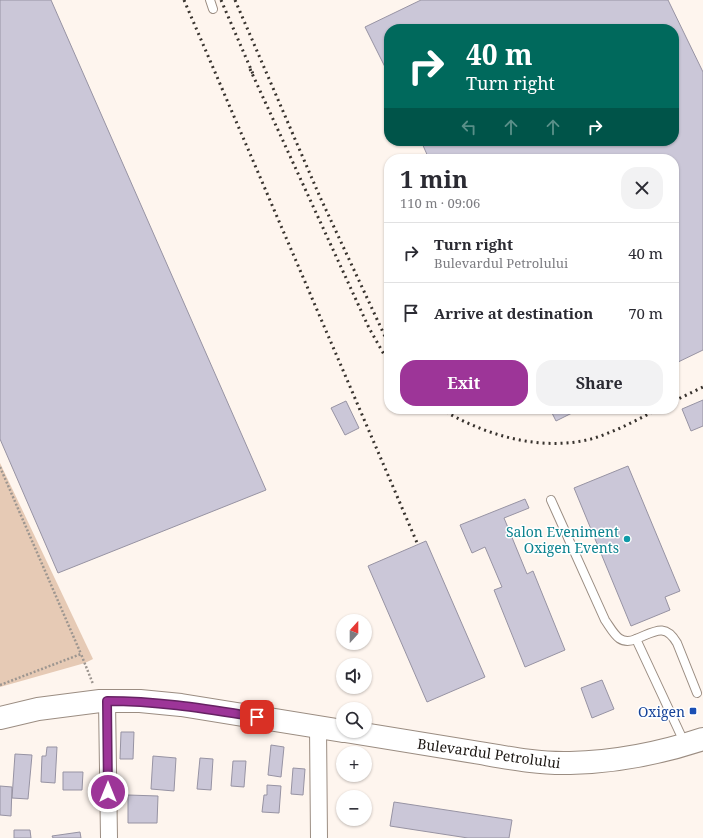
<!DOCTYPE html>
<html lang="en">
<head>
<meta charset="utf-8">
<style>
  :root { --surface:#fff; --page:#f2f2f3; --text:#2b2b33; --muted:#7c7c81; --line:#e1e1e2; --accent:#9d3598 }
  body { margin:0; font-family:"Noto Serif",serif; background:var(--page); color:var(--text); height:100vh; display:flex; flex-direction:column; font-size:15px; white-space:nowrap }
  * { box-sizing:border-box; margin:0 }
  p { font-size:13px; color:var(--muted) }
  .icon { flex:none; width:22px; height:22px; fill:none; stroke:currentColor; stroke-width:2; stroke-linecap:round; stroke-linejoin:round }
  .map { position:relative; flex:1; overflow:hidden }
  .drawer { position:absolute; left:384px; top:154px; width:295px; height:260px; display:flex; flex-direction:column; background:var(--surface); border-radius:16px; box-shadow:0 1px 3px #0004 }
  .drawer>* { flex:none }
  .banner { position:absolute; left:384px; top:24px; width:295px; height:122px; border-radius:16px; box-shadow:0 1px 3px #0004; background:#00695c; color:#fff; overflow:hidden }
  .needle { width:26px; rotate:21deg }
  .tools { position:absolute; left:336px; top:614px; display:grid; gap:8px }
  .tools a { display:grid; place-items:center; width:36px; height:36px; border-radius:50%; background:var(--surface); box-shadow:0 1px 3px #0004; font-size:20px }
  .pin { position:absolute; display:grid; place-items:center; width:34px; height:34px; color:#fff; margin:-17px; border-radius:8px; box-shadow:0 2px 6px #0006 }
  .me { position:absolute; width:44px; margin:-22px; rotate:0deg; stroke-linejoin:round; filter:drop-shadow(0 0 3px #0008) }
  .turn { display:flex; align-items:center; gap:14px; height:84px; padding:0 16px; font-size:18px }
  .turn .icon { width:52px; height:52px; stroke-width:2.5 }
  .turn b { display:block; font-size:28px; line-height:34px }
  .lanes { display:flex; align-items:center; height:38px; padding:0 16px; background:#0003; justify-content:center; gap:20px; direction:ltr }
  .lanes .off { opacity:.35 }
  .round { display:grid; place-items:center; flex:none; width:42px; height:42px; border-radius:16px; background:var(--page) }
  .overview { display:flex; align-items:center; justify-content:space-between; height:68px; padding:0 16px }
  h1 { font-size:24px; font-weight:700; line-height:30px }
  .button { display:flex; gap:8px; margin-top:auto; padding:8px 16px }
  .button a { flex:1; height:46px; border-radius:16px; background:var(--accent); color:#fff; font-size:16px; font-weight:700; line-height:46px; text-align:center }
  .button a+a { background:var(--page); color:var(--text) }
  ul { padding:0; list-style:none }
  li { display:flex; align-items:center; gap:12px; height:60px; padding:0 16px; border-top:1px solid var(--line) }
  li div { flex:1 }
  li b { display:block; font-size:15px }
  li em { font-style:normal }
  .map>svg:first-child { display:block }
  .green { fill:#e6cab5 }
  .building { fill:#cbc7d8; stroke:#9793a3 }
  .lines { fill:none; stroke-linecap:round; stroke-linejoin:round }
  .lane-casing { stroke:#9b8d82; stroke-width:10 }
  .street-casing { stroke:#9b8d82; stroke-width:18 }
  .secondary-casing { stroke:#9b8d82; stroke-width:24 }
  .path { stroke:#9d9690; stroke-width:2.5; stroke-dasharray:2 2; stroke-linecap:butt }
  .lane { stroke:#fff; stroke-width:8 }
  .street { stroke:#fff; stroke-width:16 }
  .secondary { stroke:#fff; stroke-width:22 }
  .rail { stroke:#38332e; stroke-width:3; stroke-dasharray:2 4; stroke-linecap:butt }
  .route-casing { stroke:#662263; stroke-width:10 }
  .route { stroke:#9d3598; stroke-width:7 }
  .culture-dot { fill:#0f9aa8; stroke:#fff; stroke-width:1.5 }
  .transit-dot { fill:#1a4fb4; stroke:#fff; stroke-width:1.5 }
  .labels { text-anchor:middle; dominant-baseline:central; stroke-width:3; stroke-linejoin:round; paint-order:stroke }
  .culture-label { font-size:14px; fill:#0d838f; stroke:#fff; text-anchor:end }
  .transit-label { font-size:14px; fill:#164399; stroke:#fff; text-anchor:end }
  .street-label { font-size:14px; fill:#1c1713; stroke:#fff }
</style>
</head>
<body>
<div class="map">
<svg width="703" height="838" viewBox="0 0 703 838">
  <rect width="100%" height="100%" fill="#fef5ee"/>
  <!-- green -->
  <path class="green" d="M 0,463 L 93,659 L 85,663 L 0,687 Z"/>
  <!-- building -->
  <g class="building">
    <path d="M 0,0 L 51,0 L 266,490 L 58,573 L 0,439 Z"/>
    <path d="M 421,0 L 668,0 L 703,72 L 703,350 L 674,364 L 674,159 L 429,159 L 421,141 L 674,141 L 674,29 L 389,29 L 389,75 L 365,27 Z"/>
    <path d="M 703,400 L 703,426 L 691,431 L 682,409 Z"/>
    <path d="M 346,401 L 359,428 L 345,435 L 331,408 Z"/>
    <path d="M 550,409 L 580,409 L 556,421 Z"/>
    <path d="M 628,466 L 680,591 L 665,597 L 670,610 L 631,626 L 574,488 Z"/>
    <path d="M 525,499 L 529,508 L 504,518 L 527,574 L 533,571 L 565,650 L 525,667 L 494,590 L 502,587 L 485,547 L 472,553 L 460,525 Z"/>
    <path d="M 426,541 L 485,677 L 427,702 L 368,566 Z"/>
    <path d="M 602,680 L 614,709 L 592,718 L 581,688 Z"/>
    <path d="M 121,732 L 134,732 L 133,759 L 120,759 Z"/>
    <path d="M 271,745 L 284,747 L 281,777 L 268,775 Z"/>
    <path d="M 47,747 L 57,747 L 55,783 L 41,782 L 42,756 L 46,756 Z"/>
    <path d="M 15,754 L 32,755 L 28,799 L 12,798 Z"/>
    <path d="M 153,756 L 176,758 L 174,791 L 151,789 Z"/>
    <path d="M 200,758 L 213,759 L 211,790 L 197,789 Z"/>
    <path d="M 233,761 L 246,761 L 244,787 L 231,786 Z"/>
    <path d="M 293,768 L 305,769 L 303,795 L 291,794 Z"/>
    <path d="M 63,772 L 83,772 L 82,790 L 63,790 Z"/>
    <path d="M 267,785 L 281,786 L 279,813 L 262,812 L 264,795 L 267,795 Z"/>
    <path d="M 0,786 L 12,787 L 11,816 L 0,815 Z"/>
    <path d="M 128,795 L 158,796 L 157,823 L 128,823 Z"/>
    <path d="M 394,802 L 512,820 L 509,838 L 468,838 L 390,826 Z"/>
    <path d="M 14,830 L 30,830 L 31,838 L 14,838 Z"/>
    <path d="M 80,832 L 81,838 L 53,838 L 52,836 Z"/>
  </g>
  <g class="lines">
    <!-- lane casing -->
    <g class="lane-casing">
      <g id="lane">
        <path d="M 210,0 L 213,9"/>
        <path d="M 551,500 L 605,620 C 614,633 619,646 636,639"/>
        <path d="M 685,744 L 636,639 C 654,632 665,622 677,643 L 697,693"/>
      </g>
    </g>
    <!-- street casing -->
    <g class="street-casing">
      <g id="street">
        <path d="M 107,701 L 109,838"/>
        <path d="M 318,727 L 319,838"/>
      </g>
    </g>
    <!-- secondary casing -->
    <g class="secondary-casing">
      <g id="secondary">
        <path d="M 0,718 L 38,709 L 100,701 L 140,701 L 181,705 L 343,731"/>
        <path d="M 345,731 C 390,738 435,746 480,753 C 509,758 540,764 570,763 C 617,762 658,754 703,739"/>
      </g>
    </g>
    <!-- path -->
    <g class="path">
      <path d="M 0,467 L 81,654"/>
      <path d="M 0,685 L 81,654 L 93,684"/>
    </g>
    <!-- lane -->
    <use href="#lane" class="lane"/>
    <!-- street -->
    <use href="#street" class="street"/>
    <!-- secondary -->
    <use href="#secondary" class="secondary"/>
    <!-- rail -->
    <g class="rail">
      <path d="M 184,0 L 418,545"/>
      <path d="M 221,0 L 253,74"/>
      <path d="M 235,0 L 320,197 L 389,345"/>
      <path d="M 250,69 L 369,328 L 389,363"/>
      <path d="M 674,401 L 703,387"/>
      <path d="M 441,409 C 484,435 541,452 591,439 C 615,432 637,420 658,409"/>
    </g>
  </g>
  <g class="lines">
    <!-- route casing -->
    <g class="route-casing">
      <path id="route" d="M 108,792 L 107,701 C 160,701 206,709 257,717"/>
    </g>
    <!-- route -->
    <use href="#route" class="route"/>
  </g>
  <!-- markers -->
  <circle class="culture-dot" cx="627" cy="539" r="4"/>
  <rect class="transit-dot" x="689" y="707" width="8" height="8" rx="2"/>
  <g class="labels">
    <!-- culture labels -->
    <g class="culture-label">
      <text x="619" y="531">Salon Eveniment<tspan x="619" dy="16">Oxigen Events</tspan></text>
    </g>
    <!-- transit labels -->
    <g class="transit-label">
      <text x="685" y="711">Oxigen</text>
    </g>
    <!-- street labels -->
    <g class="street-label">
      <text transform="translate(489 753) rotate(8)">Bulevardul Petrolului</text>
    </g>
  </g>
</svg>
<div class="tools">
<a><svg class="needle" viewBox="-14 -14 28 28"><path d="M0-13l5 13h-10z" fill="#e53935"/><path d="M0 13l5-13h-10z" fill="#7c7c81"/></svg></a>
<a><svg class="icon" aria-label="sound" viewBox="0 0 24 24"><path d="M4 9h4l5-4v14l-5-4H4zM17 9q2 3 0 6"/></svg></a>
<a><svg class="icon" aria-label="search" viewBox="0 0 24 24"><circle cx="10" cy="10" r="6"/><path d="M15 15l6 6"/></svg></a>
<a>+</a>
<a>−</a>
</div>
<div class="pin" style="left:257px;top:717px;background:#d93025"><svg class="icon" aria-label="arrive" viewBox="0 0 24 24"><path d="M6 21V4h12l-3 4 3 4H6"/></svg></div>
<svg class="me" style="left:108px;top:792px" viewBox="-20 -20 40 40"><circle r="17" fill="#9d3598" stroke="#fff" stroke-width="3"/><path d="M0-11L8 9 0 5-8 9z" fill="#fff"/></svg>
<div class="banner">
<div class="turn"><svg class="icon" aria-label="right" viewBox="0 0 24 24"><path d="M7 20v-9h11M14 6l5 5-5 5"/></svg><div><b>40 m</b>Turn right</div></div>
<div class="lanes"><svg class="icon off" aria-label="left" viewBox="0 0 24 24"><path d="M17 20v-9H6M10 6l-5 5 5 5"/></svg><svg class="icon off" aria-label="ahead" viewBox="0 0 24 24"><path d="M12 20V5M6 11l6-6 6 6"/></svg><svg class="icon off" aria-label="ahead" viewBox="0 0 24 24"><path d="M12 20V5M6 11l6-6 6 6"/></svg><svg class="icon" aria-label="right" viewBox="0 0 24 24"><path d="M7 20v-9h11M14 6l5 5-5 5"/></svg></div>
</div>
<section class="drawer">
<div class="overview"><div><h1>1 min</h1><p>110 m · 09:06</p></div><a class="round"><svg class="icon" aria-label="close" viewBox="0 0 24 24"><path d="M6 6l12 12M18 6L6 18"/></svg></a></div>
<ul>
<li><svg class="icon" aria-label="right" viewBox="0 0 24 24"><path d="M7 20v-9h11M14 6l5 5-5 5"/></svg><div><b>Turn right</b><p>Bulevardul Petrolului</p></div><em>40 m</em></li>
<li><svg class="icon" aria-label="arrive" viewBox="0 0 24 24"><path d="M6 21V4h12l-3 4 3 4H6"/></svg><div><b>Arrive at destination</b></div><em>70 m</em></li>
</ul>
<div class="button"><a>Exit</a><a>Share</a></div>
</section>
</div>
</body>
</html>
